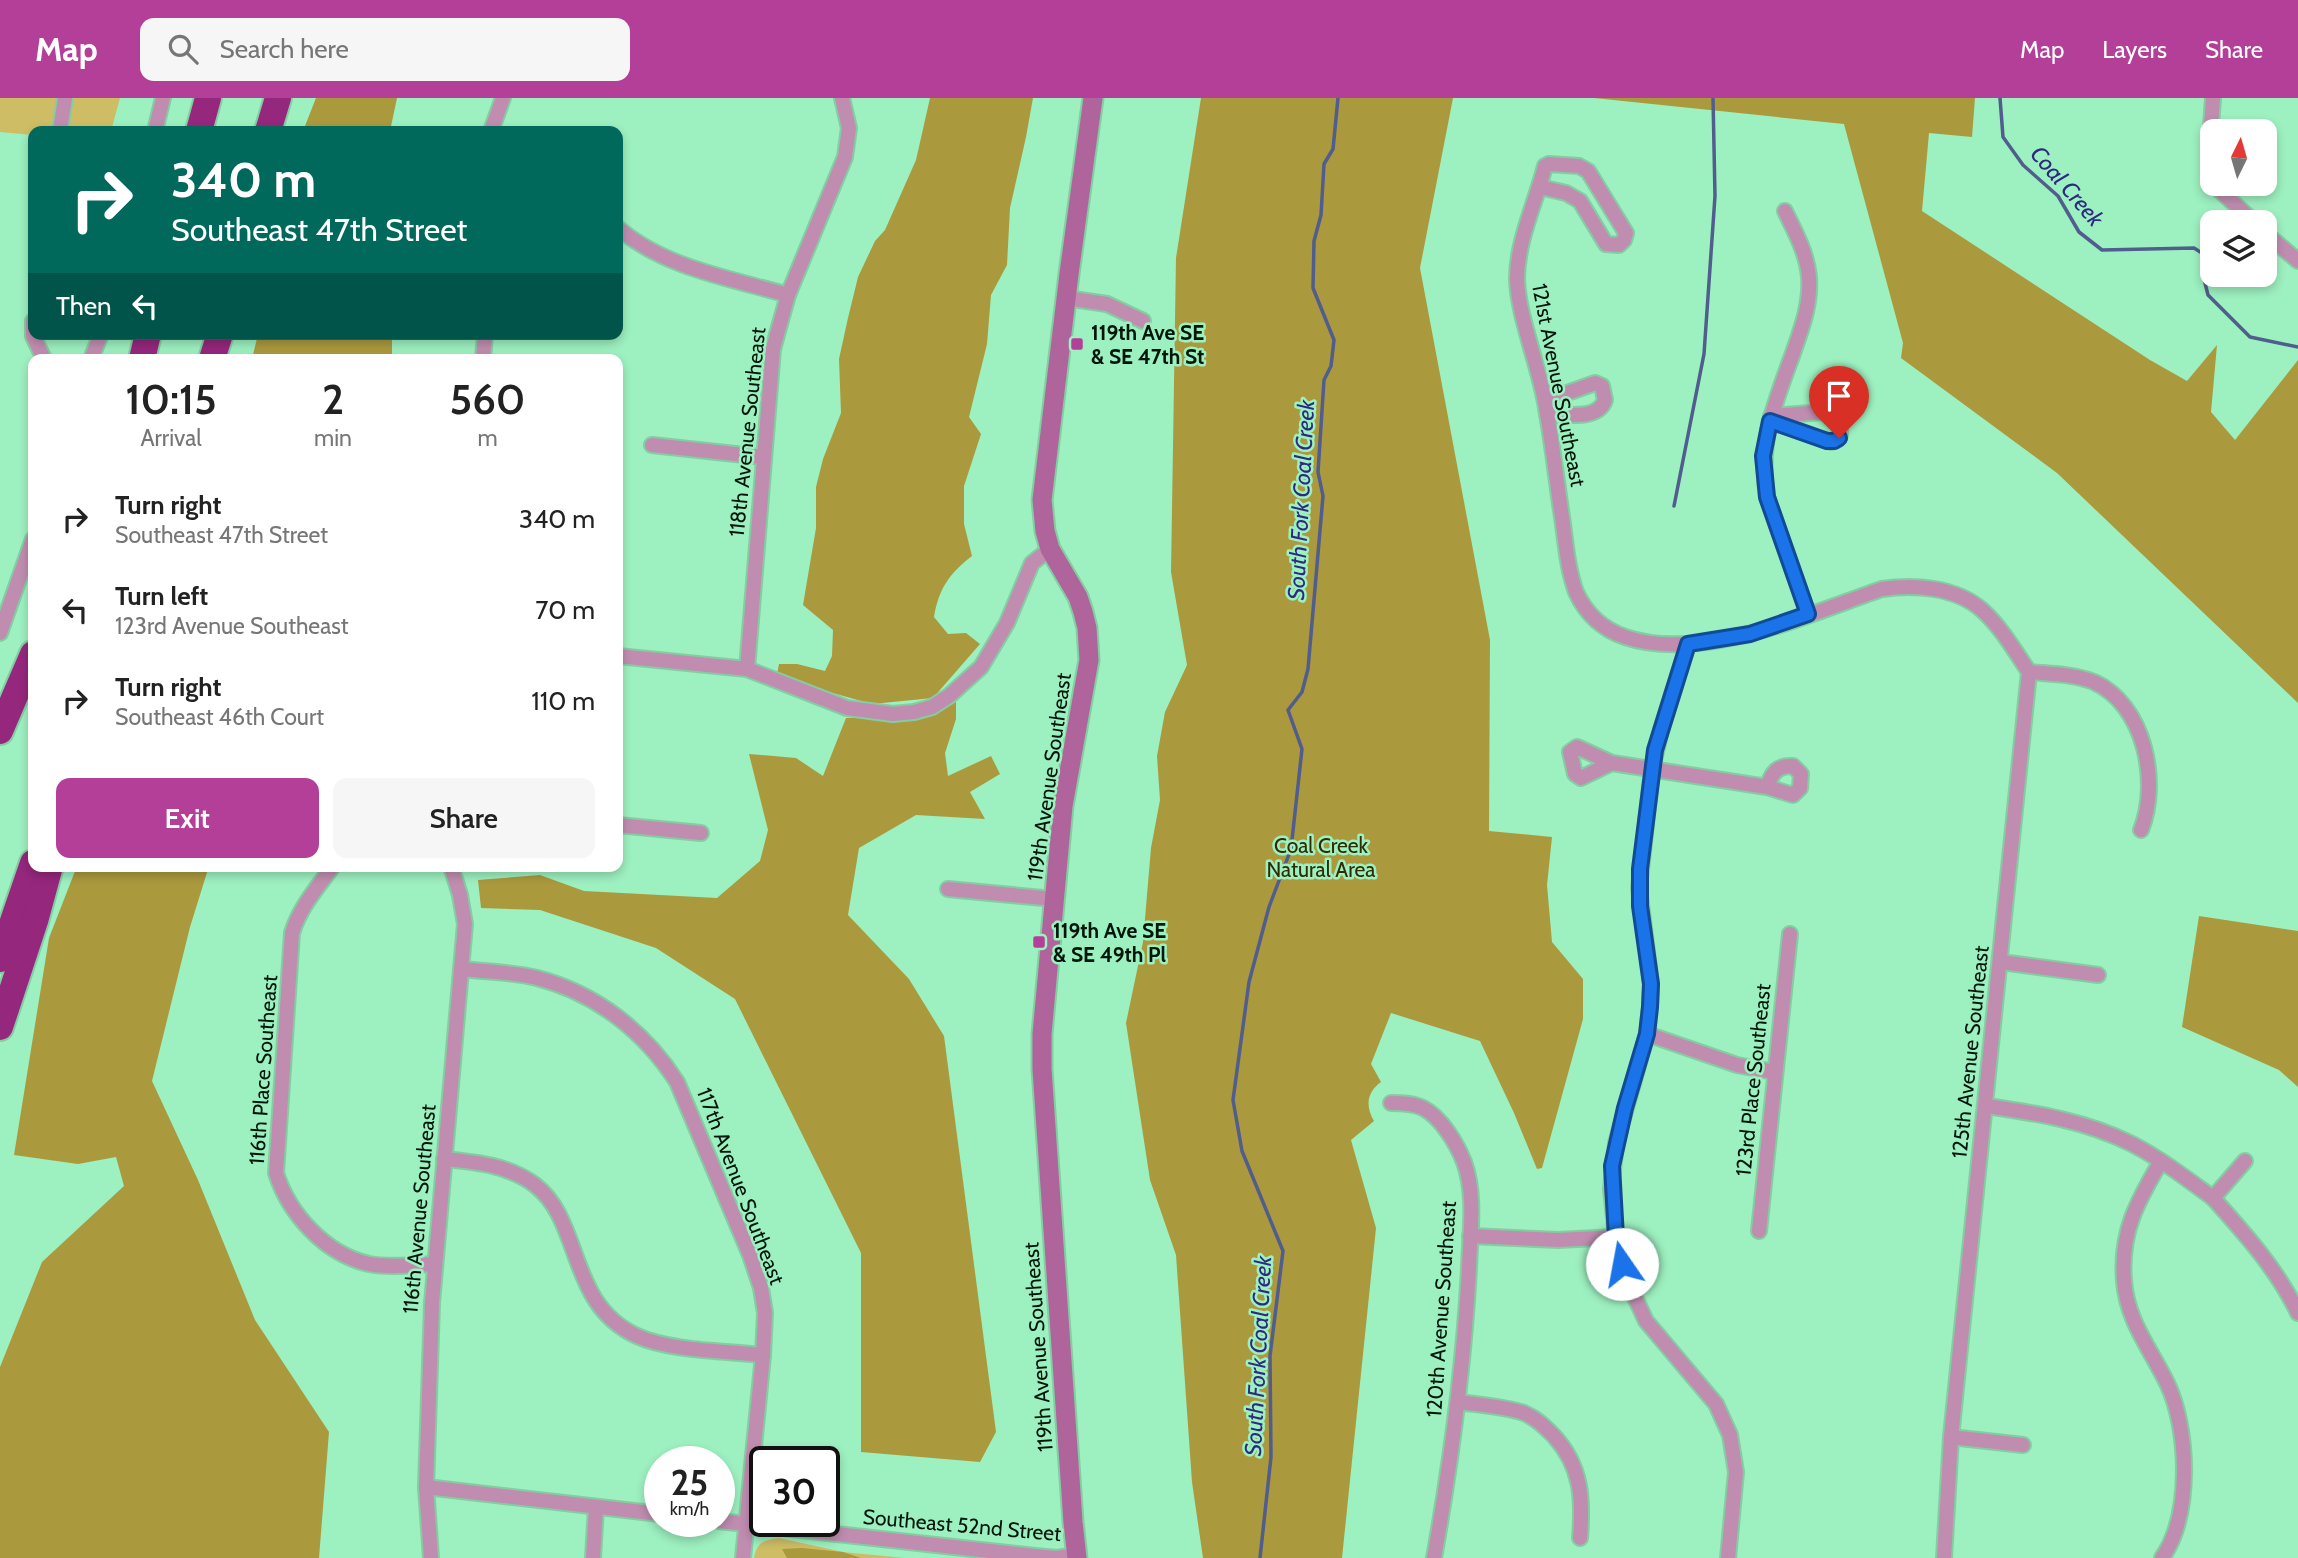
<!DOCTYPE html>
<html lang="en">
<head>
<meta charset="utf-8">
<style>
  :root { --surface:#fff; --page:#f6f6f6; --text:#222; --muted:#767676; --accent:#b33f98 }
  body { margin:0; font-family:Cabin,sans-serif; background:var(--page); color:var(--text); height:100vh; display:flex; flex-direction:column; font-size:26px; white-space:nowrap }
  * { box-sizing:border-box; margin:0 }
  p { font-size:23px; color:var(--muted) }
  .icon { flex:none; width:38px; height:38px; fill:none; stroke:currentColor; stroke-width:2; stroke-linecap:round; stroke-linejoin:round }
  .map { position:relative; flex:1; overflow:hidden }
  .side { position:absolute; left:28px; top:256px; width:595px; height:518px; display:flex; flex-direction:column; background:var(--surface); border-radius:14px; box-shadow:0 4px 10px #0003 }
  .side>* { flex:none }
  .guide { position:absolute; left:28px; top:28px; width:595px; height:214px; border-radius:14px; box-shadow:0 4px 10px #0003; background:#00695c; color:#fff; overflow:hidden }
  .needle { width:46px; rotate:5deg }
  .controls { position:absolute; left:2200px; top:21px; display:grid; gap:14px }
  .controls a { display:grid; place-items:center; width:77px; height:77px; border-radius:14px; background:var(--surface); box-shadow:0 4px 10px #0003; font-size:35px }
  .speed { position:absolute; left:644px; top:1348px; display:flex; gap:14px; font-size:35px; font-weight:700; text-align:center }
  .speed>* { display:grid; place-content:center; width:91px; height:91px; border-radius:50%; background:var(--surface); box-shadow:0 4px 10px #0003; line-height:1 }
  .speed small { font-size:18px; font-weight:400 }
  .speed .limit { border:4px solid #111; border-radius:10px; background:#fff; color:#111 }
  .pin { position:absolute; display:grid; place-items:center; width:60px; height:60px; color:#fff; margin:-72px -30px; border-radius:50% 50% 50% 0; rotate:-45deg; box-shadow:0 0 7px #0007 }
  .pin .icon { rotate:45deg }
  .me { position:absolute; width:77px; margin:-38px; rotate:348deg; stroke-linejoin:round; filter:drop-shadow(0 0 5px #0008) }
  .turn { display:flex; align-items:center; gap:24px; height:147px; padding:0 28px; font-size:32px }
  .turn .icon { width:91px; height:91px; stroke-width:2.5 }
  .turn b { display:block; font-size:49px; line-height:60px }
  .then { display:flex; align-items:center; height:66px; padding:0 28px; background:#0003; gap:14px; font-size:26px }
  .eta { display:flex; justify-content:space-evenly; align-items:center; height:119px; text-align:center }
  .eta b { font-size:42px; font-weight:600; line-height:49px }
  .action { display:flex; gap:14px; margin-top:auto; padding:14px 28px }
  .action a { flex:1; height:80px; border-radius:14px; background:var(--accent); color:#fff; font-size:28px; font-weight:600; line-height:80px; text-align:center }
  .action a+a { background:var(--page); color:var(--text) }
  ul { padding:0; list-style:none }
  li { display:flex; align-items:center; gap:21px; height:91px; padding:0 28px }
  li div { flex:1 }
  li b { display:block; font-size:26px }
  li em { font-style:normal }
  header { display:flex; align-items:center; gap:42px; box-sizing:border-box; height:98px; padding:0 35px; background:var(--accent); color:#fff }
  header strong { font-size:33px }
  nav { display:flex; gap:38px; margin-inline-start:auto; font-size:24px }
  .search { width:490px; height:63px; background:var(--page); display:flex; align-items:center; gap:18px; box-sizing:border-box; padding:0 24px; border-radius:14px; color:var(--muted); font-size:26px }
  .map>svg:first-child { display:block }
  .green { fill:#cfbd65 }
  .forest { fill:#ab993e }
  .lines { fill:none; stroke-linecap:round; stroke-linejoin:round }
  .stream { stroke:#505d8d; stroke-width:3.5 }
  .street-casing { stroke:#84cda3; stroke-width:18 }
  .secondary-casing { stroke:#84cda3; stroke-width:23 }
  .highway-casing { stroke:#84cda3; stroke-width:30 }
  .street { stroke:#c08db0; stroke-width:14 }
  .secondary { stroke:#af659b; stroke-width:19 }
  .highway { stroke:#95277d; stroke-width:26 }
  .route-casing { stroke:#114b97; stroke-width:18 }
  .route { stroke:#1a73e8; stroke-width:12 }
  .poi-dot { fill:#b33f98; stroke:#9df0c0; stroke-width:2.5 }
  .labels { text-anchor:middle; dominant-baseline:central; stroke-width:5; stroke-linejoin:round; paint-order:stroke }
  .poi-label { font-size:21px; font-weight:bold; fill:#00160a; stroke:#9df0c0; text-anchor:start }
  .street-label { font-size:21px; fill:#00160a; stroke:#9df0c0 }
  .park-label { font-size:21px; fill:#312a02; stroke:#9df0c0 }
  .water-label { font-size:23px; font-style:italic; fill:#2d2980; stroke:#9df0c0 }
</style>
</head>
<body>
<header>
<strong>Map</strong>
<div class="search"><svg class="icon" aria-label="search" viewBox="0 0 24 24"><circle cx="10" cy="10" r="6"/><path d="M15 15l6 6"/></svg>Search here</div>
<nav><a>Map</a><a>Layers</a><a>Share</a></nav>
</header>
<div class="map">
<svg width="2298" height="1460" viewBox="0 0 2298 1460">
  <rect width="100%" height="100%" fill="#9df0c0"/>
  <!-- green -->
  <g class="green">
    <path d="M 0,0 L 120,0 L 111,33 L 33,33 L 33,37 L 0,34 Z"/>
    <path d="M 779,1440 L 843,1454 L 905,1460 L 754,1460 C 757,1444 764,1442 779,1440 Z"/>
  </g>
  <!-- forest -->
  <g class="forest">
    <path d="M 316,0 L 397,0 L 390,33 L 303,33 Z"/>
    <path d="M 930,0 L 1033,0 L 1026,39 L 1010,110 L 1007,167 L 991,197 L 987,246 L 969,319 L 981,336 L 964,388 L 964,426 L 972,458 C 949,476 939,490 934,519 L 948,536 L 966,535 L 980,546 L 933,600 L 872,606 L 797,585 L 777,576 L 779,566 L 797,566 L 825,573 L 832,558 L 833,532 L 803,507 L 816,430 L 816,389 L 823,361 L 841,315 L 839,261 L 848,220 L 858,179 L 875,143 L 885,132 L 916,62 Z"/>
    <path d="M 1201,0 L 1453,0 L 1420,170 L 1490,542 L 1489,733 L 1552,739 L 1547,787 L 1552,844 L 1583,881 L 1583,921 L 1542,1070 L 1537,1071 L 1514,1015 L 1480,943 L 1391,915 L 1371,966 L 1381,984 C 1367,994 1365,1008 1374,1023 L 1351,1042 L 1376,1130 L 1342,1460 L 1203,1460 L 1192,1384 L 1176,1157 L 1150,1082 L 1126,925 L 1143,844 L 1151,750 L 1160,702 L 1157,658 L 1165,614 L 1187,567 L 1171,474 L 1176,160 Z"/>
    <path d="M 1594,0 L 1975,0 L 1972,39 L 1929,35 L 1922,113 L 2150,262 L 2187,283 L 2217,247 L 2211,314 L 2235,342 L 2298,262 L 2298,605 L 2057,375 L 1901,260 L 1903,245 L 1844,26 Z"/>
    <path d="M 258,236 L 392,236 L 392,261 L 252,261 Z"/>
    <path d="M 956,601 L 956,621 L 945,655 L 948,678 L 991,658 L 1000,676 L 970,694 L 985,721 L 916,717 L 859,750 L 848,817 L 909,881 L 944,938 L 996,1334 L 980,1364 L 861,1354 L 861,1155 L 735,901 L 656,850 L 540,812 L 481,810 L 478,782 L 540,777 L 584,793 L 717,800 L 760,763 L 768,732 L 749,656 L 796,660 L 823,678 L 846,620 L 916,620 Z"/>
    <path d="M 77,768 L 209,768 L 190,829 L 152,983 L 198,1082 L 255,1222 L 329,1334 L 319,1460 L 0,1460 L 0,1269 L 42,1164 L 124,1088 L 116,1059 L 78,1066 L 14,1057 L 49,840 Z"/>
    <path d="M 2199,818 L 2298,833 L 2298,989 L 2279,972 L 2182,929 Z"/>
    <path d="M 802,1450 L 843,1454 L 861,1460 L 787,1460 L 782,1451 Z"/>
  </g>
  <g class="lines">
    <!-- stream -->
    <g class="stream">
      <path d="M 2000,0 L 2003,39 L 2023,67 L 2058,98 L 2079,134 L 2102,152 L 2194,150 L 2208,159 L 2203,177 L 2208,197 L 2250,239 L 2298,249"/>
      <path d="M 1674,408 L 1704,256 L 1715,98 L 1713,0"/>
      <path d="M 1260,1460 L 1271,1359 L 1270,1258 L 1283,1153 L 1242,1053 L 1233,1002 L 1249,884 L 1269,809 L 1291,751 L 1302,651 L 1288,612 L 1302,594 L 1308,571 L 1323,398 L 1318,374 L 1324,282 L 1331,268 L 1334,242 L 1313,190 L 1314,143 L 1321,117 L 1324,66 L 1333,51 L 1338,0"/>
    </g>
    <!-- street casing -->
    <g class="street-casing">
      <g id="street">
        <path d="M 60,33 L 65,0"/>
        <path d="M 155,33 L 163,0"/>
        <path d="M 491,33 L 503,0"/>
        <path d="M 2212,83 L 2209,56 L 2213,0"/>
        <path d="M 2213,86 L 2254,124"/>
        <path d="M 1540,89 L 1566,95 L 1580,103 L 1606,146 L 1619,147 L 1624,142 L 1626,135 L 1588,73 L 1579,68 L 1549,66 L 1545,68 C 1536,104 1517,142 1517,181 C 1518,219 1540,270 1546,310 C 1553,349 1557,387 1563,426 C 1566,449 1568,472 1576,494 C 1586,516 1602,531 1625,539 C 1702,565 1809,516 1882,491 C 1914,486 1956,489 1982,512 C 2001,529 2015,553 2029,574"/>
        <path d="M 1785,113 C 1795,134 1807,155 1809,179 C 1811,207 1801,232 1792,258 C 1774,307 1758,346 1767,399 L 1808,516"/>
        <path d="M 618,130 C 665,170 729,180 788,197"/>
        <path d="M 2264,134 L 2298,163"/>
        <path d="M 1066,200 L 1107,206 L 1143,223"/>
        <path d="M 33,223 L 33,238 L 44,261"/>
        <path d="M 91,261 L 101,236"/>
        <path d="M 483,261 L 485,236"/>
        <path d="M 1545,303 L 1595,285 L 1602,288 L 1605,302 C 1598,323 1565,316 1547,316"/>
        <path d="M 1770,323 L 1831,344 L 1837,342 L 1840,337 L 1840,319 L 1835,313 L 1771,318"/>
        <path d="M 652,347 L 763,359"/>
        <path d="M 0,535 L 33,441"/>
        <path d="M 1688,546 L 1661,632 L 1652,671 L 1639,790 L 1651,886 L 1650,909 L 1647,936 L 1616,1045 L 1611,1091 L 1616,1139 L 1631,1191 L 1646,1223 L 1716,1306 L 1730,1337 L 1736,1374 L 1728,1460"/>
        <path d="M 618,558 L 747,571 L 847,610 L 893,616 L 914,614 L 932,609 L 949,598 L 981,569 L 1007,525 L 1032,465 L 1050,451"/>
        <path d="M 747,571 L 773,251 L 788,197 L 845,59 L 849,30 L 842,0"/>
        <path d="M 2029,574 C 2050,576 2074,576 2094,584 C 2145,607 2160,684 2141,732"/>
        <path d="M 1612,665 L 1581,680 L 1575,676 L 1570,654 L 1577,649 L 1612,665 L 1767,689 C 1772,675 1777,667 1793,668 L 1801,676 L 1800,690 L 1793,697 L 1767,689"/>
        <path d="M 618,727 L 701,735"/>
        <path d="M 333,768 C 317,790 300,809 292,835 L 276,1075 C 289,1116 325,1156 369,1166 C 390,1170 413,1167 434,1166"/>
        <path d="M 948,791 L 1054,801"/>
        <path d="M 2001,864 L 2098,877"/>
        <path d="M 462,871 C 487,874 513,874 537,880 C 596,895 645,934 677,984 L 750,1157 L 761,1190 L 765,1215 L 763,1257 L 743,1460"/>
        <path d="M 1647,936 L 1737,967 L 1774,974"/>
        <path d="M 1391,1005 C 1401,1005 1413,1005 1423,1010 C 1441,1019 1457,1046 1464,1064 C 1476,1096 1470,1136 1469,1170 C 1464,1268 1451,1364 1434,1460"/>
        <path d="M 1986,1008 C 2036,1015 2086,1023 2132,1046 C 2161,1061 2187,1081 2213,1100 L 2245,1063"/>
        <path d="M 444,1061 C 475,1064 509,1067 535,1087 C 583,1124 567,1206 637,1238 C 669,1253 727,1253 763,1257"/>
        <path d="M 2161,1063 C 2137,1104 2120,1134 2124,1183 C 2127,1223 2150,1250 2167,1285 C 2189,1331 2192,1417 2162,1460"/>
        <path d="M 2213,1100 C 2245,1136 2277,1171 2298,1215"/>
        <path d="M 1759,1133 L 1790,836"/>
        <path d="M 1470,1138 L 1558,1142 L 1616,1139"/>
        <path d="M 1459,1304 C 1480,1307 1503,1308 1524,1315 C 1536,1320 1545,1329 1554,1338 C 1582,1369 1583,1401 1580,1440"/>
        <path d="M 1951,1339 L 2023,1347"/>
        <path d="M 426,1389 L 660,1416"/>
        <path d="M 719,1423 L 1035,1458 L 1057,1460 L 1076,1457"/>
        <path d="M 431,1460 L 426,1389 L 432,1205 L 465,826 L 460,797 L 451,768"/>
        <path d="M 593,1460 L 596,1409"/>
        <path d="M 1944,1460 L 1951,1339 L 2029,574"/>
      </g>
    </g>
    <!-- secondary casing -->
    <g class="secondary-casing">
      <path id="secondary" d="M 1077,1460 L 1073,1424 L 1042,971 L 1042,936 L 1063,708 L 1089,562 L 1087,530 L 1083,514 L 1078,499 L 1050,451 L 1045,433 L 1042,402 L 1069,176 L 1093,0"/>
    </g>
    <!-- highway casing -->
    <g class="highway-casing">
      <g id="highway">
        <path d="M 199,33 L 208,0"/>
        <path d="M 268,33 L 278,0"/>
        <path d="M 142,261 L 148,236"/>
        <path d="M 212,261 L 220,236"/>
        <path d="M 0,633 L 33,556"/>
        <path d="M 0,861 L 33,765"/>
        <path d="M 0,929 L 35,823 L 50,768"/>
      </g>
    </g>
    <!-- street -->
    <use href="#street" class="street"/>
    <!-- secondary -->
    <use href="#secondary" class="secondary"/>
    <!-- highway -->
    <use href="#highway" class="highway"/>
  </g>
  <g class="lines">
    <!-- route casing -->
    <g class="route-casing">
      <path id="route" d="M 1622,1166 L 1616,1139 L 1612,1068 L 1625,1010 L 1647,936 L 1650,909 L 1651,886 L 1640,808 L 1640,771 L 1655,652 L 1688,546 L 1750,536 L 1808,516 L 1767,399 L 1763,358 L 1770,323 L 1827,343 L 1834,343 L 1839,340"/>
    </g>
    <!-- route -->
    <use href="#route" class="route"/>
  </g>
  <!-- markers -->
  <g class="poi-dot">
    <rect x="1070" y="239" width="14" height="14" rx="3.5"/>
    <rect x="1032" y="837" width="14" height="14" rx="3.5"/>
  </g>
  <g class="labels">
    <!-- poi labels -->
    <g class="poi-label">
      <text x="1091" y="234">119th Ave SE<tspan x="1091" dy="24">&amp; SE 47th St</tspan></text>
      <text x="1053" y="832">119th Ave SE<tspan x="1053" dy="24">&amp; SE 49th Pl</tspan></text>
    </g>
    <!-- street labels -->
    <g class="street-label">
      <text transform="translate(1559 287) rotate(79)">121st Avenue Southeast</text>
      <text transform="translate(747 334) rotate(-84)">118th Avenue Southeast</text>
      <text transform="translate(1049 679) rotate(-82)">119th Avenue Southeast</text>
      <text transform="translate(1970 954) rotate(-84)">125th Avenue Southeast</text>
      <text transform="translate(263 972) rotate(-86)">116th Place Southeast</text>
      <text transform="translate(1753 982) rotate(-84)">123rd Place Southeast</text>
      <text transform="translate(741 1088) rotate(69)">117th Avenue Southeast</text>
      <text transform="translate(419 1111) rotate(-85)">116th Avenue Southeast</text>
      <text transform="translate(1441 1211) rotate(-86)">120th Avenue Southeast</text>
      <text transform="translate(1038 1249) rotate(-94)">119th Avenue Southeast</text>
      <text transform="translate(962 1427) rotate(5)">Southeast 52nd Street</text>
    </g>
    <!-- park labels -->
    <g class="park-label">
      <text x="1321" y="747">Coal Creek<tspan x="1321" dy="24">Natural Area</tspan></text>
    </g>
    <!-- water labels -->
    <g class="water-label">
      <text transform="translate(2067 88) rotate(49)">Coal Creek</text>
      <text transform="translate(1301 402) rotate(-87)">South Fork Coal Creek</text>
      <text transform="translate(1258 1258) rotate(-87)">South Fork Coal Creek</text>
    </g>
  </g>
</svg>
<div class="controls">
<a><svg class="needle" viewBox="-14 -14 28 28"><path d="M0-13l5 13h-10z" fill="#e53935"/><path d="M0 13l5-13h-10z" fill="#767676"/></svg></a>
<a><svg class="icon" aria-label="layers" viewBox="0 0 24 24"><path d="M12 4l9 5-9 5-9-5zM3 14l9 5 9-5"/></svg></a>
</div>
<div class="speed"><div>25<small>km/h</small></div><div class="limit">30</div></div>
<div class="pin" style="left:1839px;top:340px;background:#d93025"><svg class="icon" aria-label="arrive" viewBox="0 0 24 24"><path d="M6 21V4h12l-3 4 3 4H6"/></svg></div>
<svg class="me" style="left:1622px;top:1166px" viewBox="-20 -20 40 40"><circle r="19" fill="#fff"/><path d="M0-13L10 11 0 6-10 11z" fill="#1a73e8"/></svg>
<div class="guide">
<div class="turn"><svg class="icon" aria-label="right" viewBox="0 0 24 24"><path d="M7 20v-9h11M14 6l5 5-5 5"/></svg><div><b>340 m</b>Southeast 47th Street</div></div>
<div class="then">Then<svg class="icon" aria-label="left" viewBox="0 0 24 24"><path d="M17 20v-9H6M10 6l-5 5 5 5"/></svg></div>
</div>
<section class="side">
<div class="eta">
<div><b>10:15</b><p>Arrival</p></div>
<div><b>2</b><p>min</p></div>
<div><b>560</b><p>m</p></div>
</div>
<ul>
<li><svg class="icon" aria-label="right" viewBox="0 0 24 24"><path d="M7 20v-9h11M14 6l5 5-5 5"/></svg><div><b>Turn right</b><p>Southeast 47th Street</p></div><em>340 m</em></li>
<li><svg class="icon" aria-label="left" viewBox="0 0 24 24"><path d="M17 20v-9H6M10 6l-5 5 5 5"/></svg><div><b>Turn left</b><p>123rd Avenue Southeast</p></div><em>70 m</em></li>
<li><svg class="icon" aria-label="right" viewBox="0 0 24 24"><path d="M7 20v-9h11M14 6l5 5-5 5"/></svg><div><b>Turn right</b><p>Southeast 46th Court</p></div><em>110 m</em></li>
</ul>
<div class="action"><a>Exit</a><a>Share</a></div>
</section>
</div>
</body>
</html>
